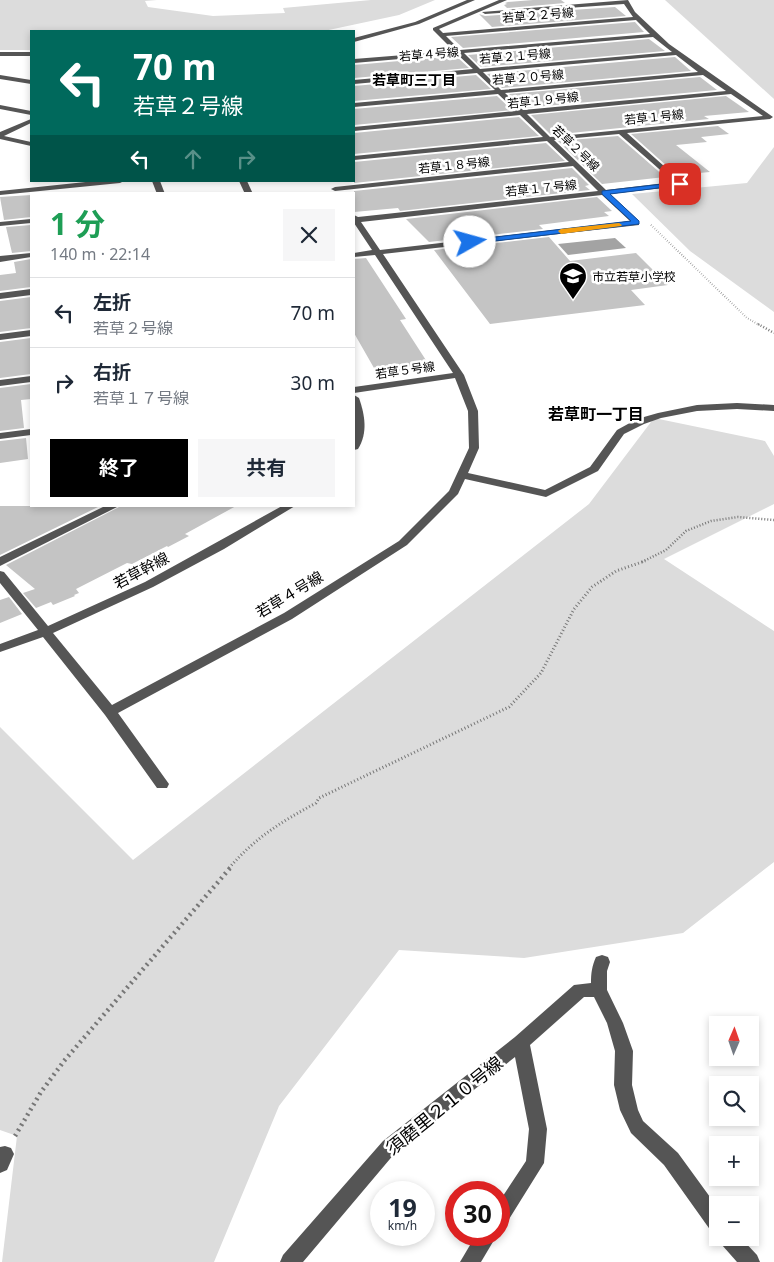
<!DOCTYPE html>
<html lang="ja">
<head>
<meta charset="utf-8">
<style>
  :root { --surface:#fff; --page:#f6f6f7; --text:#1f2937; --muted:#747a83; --line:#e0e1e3; --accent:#000 }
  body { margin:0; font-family:"Noto Sans","Noto Sans JP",sans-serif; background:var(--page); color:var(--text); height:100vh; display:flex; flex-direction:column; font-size:19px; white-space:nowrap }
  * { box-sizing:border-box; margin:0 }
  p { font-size:16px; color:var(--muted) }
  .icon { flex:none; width:28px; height:28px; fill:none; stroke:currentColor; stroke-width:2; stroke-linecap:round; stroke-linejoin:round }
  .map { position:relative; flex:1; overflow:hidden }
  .details { position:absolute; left:30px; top:192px; width:325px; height:315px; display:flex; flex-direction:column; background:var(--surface); border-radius:0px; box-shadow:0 2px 8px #0003 }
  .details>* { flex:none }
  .top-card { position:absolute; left:30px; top:30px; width:325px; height:152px; border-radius:0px; box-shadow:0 2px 8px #0003; background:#00695c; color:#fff; overflow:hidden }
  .needle { width:32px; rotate:2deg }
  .fabs { position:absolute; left:709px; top:1016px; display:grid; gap:10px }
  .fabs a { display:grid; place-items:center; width:50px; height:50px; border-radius:0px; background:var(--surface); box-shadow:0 2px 8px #0003; font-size:25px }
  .speed { position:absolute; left:370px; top:1181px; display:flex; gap:10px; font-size:25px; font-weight:700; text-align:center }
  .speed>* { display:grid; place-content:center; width:65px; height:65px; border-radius:50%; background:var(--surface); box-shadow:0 2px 8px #0003; line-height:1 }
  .speed small { font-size:12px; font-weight:400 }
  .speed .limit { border:8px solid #d22; background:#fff; color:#111 }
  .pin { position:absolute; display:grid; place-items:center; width:42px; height:42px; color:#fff; margin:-21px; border-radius:10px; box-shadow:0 2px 8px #0006 }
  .me { position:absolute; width:55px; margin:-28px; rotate:83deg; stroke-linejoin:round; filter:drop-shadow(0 0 4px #0008) }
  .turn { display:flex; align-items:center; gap:18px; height:105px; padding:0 20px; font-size:22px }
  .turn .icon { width:65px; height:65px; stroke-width:2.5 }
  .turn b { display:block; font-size:35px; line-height:42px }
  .lanes { display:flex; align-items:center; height:48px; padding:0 20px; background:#0003; justify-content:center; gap:25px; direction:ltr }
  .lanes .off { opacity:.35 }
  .round { display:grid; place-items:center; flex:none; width:52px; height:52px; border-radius:0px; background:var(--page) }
  .overview { display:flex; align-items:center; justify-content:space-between; height:85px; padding:0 20px }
  h1 { font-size:30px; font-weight:700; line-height:38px; color:#1e9e55 }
  .button { display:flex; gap:10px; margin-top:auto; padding:10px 20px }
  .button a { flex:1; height:58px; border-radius:0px; background:var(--accent); color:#fff; font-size:20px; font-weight:700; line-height:58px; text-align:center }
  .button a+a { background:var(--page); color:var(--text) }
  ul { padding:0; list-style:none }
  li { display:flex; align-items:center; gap:15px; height:70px; padding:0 20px; border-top:1px solid var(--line) }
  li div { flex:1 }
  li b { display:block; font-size:19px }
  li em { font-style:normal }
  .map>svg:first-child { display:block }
  .green { fill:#dcdcdc }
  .water { fill:#a3a3a3 }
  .building { fill:#c4c4c4 }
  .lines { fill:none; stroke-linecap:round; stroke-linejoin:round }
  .path-far3 { stroke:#777; stroke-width:2; stroke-dasharray:0.5 2; stroke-linecap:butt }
  .path-far2 { stroke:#777; stroke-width:2.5; stroke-dasharray:1 2; stroke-linecap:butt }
  .path-far1 { stroke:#777; stroke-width:3; stroke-dasharray:1 2.5; stroke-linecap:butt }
  .path { stroke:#777; stroke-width:4.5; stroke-dasharray:2 4; stroke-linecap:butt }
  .minor { fill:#555; fill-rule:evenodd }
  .route { fill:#1a73e8; stroke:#114b97 }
  .slow { fill:#f59e0b }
  .labels { text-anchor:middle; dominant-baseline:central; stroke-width:5; stroke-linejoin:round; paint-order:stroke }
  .far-street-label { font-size:12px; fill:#000; stroke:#fff }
  .far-poi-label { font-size:12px; fill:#000; stroke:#fff; text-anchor:start }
  .far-neighbourhood-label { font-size:14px; font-weight:bold; fill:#000; stroke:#fff }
  .street-label { font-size:15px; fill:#000; stroke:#fff }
  .neighbourhood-label { font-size:16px; font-weight:bold; fill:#000; stroke:#fff }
  .near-street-label { font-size:18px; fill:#000; stroke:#fff }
</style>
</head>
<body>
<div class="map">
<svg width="774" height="1262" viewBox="0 0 774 1262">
  <rect width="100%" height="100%" fill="#fff"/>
  <!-- green -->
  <g class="green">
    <path d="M 0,0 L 157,0 L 145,1 L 148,7 L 213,16 L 285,13 L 283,8 L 371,0 L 435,0 L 399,15 L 324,31 L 31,31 L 31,50 L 0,50 Z"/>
    <path d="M 665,0 L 774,0 L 774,99 Z"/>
    <path d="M 774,147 L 774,312 L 690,251 L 632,194 L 747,183 Z"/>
    <path d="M 654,418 L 765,441 L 774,456 L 774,504 L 664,559 L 774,631 L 774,862 L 683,933 L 524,958 L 399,950 L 279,1106 L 214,1262 L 2,1262 L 17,1136 L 0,1130 L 0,727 L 133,860 L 589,504 Z"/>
  </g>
  <!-- water -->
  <path class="water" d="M 615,238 L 626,248 L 568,255 L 558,244 Z"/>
  <!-- building -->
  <g class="building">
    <path d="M 533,0 L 561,0 L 565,3 L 507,8 L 504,5 L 507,4 L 505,3 L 508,2 Z"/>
    <path d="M 615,7 L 626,16 L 492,27 L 479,14 L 485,16 Z"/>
    <path d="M 635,22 L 644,32 L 463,48 L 451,37 Z"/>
    <path d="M 649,39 L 665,51 L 481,67 L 468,55 Z"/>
    <path d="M 456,56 L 469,68 L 354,78 L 354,65 Z"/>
    <path d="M 675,57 L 691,71 L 502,88 L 487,74 Z"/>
    <path d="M 476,75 L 491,89 L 354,101 L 354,86 Z"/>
    <path d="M 700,77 L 717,90 L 524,108 L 509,94 Z"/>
    <path d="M 497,96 L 512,110 L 354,125 L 354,109 Z"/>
    <path d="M 726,96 L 749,112 L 704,116 L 709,119 L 551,135 L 531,115 Z"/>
    <path d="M 519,117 L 539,136 L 354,154 L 354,133 Z"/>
    <path d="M 718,126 L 729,134 L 701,137 L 707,142 L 676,145 L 710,172 L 677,175 L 631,134 Z"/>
    <path d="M 618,136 L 665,177 L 602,184 L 558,141 Z"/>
    <path d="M 546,143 L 565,161 L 354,183 L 354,162 Z"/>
    <path d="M 572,168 L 589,185 L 585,186 L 590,190 L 400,211 L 398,208 L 354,212 L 354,191 Z"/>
    <path d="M 31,195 L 31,217 L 4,220 L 0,197 Z"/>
    <path d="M 597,197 L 612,211 L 604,212 L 609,216 L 539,225 L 543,229 L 429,242 L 406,219 Z"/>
    <path d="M 31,225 L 31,251 L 12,253 L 6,227 Z"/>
    <path d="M 549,237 L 570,261 L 636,253 L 668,285 L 631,290 L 645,305 L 490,324 L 434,250 Z"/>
    <path d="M 366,258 L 406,319 L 400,320 L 431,368 L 378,375 L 354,333 L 354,259 Z"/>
    <path d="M 31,259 L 31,287 L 0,291 L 0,275 L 16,273 L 14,262 Z"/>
    <path d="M 31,297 L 31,328 L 0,332 L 0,301 Z"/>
    <path d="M 31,338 L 31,374 L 0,378 L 0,342 Z"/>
    <path d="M 31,384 L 31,399 L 21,400 L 24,428 L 0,431 L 0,388 Z"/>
    <path d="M 26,438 L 28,459 L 0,463 L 0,441 Z"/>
    <path d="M 0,506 L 100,506 L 0,555 Z"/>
    <path d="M 121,506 L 236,506 L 185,534 L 189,536 L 168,547 L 167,546 L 132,564 L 127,563 L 76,589 L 79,593 L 74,595 L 75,596 L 53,605 L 51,602 L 36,608 L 23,593 L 35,589 L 6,565 Z"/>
    <path d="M 9,597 L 22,614 L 0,623 L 0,600 Z"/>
  </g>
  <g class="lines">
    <!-- path-far3 -->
    <path class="path-far3" d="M 651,225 L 747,318 L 761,326"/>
    <!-- path-far2 -->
    <g class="path-far2">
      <path d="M 758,324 L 774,333"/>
      <path d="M 642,562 L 666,550 L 686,531 L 711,521 L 738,517 L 774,520"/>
    </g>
    <!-- path-far1 -->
    <path class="path-far1" d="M 229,868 C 256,837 281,822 316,803 L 319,798 L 509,707 L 541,673 L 574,609 L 592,587 L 616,571 L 645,561"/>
    <!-- path -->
    <path class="path" d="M 15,1136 L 41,1092 L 64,1061 L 231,867"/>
    <!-- minor -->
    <g class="minor">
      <path d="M 467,0 L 475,0 L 419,24 L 354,42 L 354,38 L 415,22 Z"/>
      <path d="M 499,0 L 507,0 L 439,29 L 443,33 L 633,17 L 624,4 L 485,14 L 482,12 L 628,0 L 635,12 L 669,44 L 773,117 L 770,119 L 627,133 L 684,184 L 680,186 L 610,194 L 639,221 L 639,225 L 383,254 L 464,375 L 478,411 L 479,448 L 468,473 L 545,490 L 590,467 L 617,430 L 637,419 L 658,413 L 697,405 L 737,403 L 774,405 L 774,411 L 737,409 L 697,411 L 661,418 L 644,424 L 624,434 L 598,471 L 546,497 L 465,479 L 458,494 L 407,545 L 292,619 L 118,713 L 169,784 L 167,788 L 157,788 L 105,715 L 43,637 L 0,652 L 0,644 L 38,630 L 0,583 L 0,571 L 4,572 L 48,626 L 145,582 L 282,506 L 295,506 L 224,549 L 153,587 L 53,633 L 112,705 L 284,613 L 399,541 L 449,491 L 469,448 L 468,411 L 455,378 L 354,393 L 354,387 L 453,373 L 375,255 L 354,257 L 354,253 L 372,250 L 354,223 L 354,215 L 358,217 L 598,191 L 573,166 L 335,191 L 331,189 L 335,187 L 569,162 L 547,141 L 354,160 L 354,156 L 543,137 L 520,115 L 354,131 L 354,127 L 516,111 L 498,94 L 354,107 L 354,103 L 495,90 L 477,73 L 354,84 L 354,80 L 473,69 L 457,54 L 354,63 L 354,59 L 454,51 L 433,30 L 433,28 ZM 636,20 L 650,34 L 460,50 L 446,36 ZM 653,37 L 672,52 L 480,69 L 464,53 ZM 676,55 L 698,72 L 501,90 L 483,72 ZM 703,75 L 726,91 L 523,110 L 505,93 ZM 731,94 L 763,116 L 550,137 L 527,114 ZM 619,134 L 674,182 L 606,190 L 554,140 ZM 602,195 L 630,221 L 380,250 L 361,222 Z"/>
      <rect x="0" y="52" width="31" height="4"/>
      <path d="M 0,75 L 31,80 L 31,84 L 0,79 Z"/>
      <path d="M 0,105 L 31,111 L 31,115 L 0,109 Z"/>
      <path d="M 31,119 L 31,123 L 4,136 L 31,142 L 31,146 L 0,139 L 0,132 Z"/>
      <path d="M 95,181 L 124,181 L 120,183 L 0,195 L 0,191 Z"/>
      <path d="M 152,181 L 160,181 L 165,194 L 157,194 Z"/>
      <path d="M 239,181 L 247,181 L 253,194 L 245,194 Z"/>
      <path d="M 31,219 L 31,223 L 0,226 L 0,222 Z"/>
      <path d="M 31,253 L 31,257 L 0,262 L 0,256 Z"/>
      <path d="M 31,289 L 31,295 L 0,299 L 0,293 Z"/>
      <path d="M 31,330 L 31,336 L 0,340 L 0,334 Z"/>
      <path d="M 31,376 L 31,382 L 0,386 L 0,380 Z"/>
      <path d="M 354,395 L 359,398 C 365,415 368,433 358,449 L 354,450 Z"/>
      <path d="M 31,429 L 31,435 L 0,439 L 0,433 Z"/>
      <path d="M 105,506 L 119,506 L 0,566 L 0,557 Z"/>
      <path d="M 602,955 L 608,957 L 610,962 L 607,971 L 607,990 L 623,1023 L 633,1051 L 632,1085 L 638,1110 L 643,1121 L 678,1153 L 718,1208 L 718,1233 L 711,1231 L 664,1165 L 631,1133 L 620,1110 L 614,1085 L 615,1051 L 607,1023 L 594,997 L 584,997 L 530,1045 L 547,1129 L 544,1163 L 506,1224 L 499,1227 L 499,1202 L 526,1161 L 529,1129 L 515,1057 L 395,1153 L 303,1262 L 280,1262 L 283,1255 L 383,1141 L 515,1037 L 574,985 L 591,983 C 591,973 592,966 596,957 Z"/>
      <path d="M 5,1146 L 11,1148 L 14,1154 L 7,1170 L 0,1173 L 0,1147 Z"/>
      <path d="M 476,1235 L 497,1235 L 481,1262 L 460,1262 Z"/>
      <path d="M 719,1238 L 741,1238 L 757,1255 L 760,1262 L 737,1262 L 722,1245 Z"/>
    </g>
  </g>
  <!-- route -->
  <path class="route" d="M 680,182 L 684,184 L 683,185 L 610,194 L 639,221 L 639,224 L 470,244 L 466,242 L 470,240 L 631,221 L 602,194 L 602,191 Z"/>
  <!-- slow -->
  <path class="slow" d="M 619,223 L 622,225 L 621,226 L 561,234 L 558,231 L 561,229 Z"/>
  <!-- icons -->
  <defs>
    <g id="school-pin" transform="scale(1.4375)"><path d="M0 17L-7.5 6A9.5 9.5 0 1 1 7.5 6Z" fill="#000" stroke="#fff"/><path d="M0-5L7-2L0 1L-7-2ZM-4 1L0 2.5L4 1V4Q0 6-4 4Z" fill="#fff"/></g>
  </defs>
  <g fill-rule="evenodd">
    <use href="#school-pin" x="573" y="276"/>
  </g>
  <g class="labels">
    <!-- far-street labels -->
    <g class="far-street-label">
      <text transform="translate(538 15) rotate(-5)">若草２２号線</text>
      <text transform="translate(429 54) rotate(-5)">若草４号線</text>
      <text transform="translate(515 56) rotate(-5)">若草２１号線</text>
      <text transform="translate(528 77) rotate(-5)">若草２０号線</text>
      <text transform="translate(543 100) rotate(-6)">若草１９号線</text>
      <text transform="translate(654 117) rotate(-6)">若草１号線</text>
      <text transform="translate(576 148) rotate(44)">若草２号線</text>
      <text transform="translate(454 165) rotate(-6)">若草１８号線</text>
      <text transform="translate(541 188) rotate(-6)">若草１７号線</text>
      <text transform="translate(405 370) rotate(-8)">若草５号線</text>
    </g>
    <!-- far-poi labels -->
    <g class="far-poi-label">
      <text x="592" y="276">市立若草小学校</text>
    </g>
    <!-- far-neighbourhood labels -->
    <g class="far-neighbourhood-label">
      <text x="414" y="79">若草町三丁目</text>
    </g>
    <!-- street labels -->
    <g class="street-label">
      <text transform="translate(141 570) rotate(-28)">若草幹線</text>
      <text transform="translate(289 594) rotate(-31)">若草４号線</text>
    </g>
    <!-- neighbourhood labels -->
    <g class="neighbourhood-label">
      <text x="596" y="414">若草町一丁目</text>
    </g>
    <!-- near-street labels -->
    <g class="near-street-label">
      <text transform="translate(444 1105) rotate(-39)">須磨里２１０号線</text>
    </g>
  </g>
</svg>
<div class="fabs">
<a><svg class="needle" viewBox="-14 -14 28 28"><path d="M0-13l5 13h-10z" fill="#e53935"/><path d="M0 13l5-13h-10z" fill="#747a83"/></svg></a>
<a><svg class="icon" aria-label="search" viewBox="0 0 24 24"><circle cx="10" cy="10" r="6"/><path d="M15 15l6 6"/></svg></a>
<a>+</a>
<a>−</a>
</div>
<div class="speed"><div>19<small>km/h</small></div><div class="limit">30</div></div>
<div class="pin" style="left:680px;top:184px;background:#d93025"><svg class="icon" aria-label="arrive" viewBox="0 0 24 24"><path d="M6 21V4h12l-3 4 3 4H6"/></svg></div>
<svg class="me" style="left:470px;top:242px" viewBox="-20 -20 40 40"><circle r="19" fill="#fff"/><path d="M0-13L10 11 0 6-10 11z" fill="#1a73e8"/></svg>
<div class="top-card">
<div class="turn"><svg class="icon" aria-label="left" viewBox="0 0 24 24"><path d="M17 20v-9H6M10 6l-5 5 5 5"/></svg><div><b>70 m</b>若草２号線</div></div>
<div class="lanes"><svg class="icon" aria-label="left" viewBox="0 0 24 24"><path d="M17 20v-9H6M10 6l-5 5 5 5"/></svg><svg class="icon off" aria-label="ahead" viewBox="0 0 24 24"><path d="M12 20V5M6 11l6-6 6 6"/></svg><svg class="icon off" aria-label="right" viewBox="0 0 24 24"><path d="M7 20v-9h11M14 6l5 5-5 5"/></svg></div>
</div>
<section class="details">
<div class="overview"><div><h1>1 分</h1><p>140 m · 22:14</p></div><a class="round"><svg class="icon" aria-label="close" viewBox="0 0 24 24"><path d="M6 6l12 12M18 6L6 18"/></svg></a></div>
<ul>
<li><svg class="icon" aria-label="left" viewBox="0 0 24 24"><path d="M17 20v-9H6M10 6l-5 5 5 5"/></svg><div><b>左折</b><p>若草２号線</p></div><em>70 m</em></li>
<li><svg class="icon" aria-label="right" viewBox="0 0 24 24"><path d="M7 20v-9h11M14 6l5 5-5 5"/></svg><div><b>右折</b><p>若草１７号線</p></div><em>30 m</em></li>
</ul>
<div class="button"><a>終了</a><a>共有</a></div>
</section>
</div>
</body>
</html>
